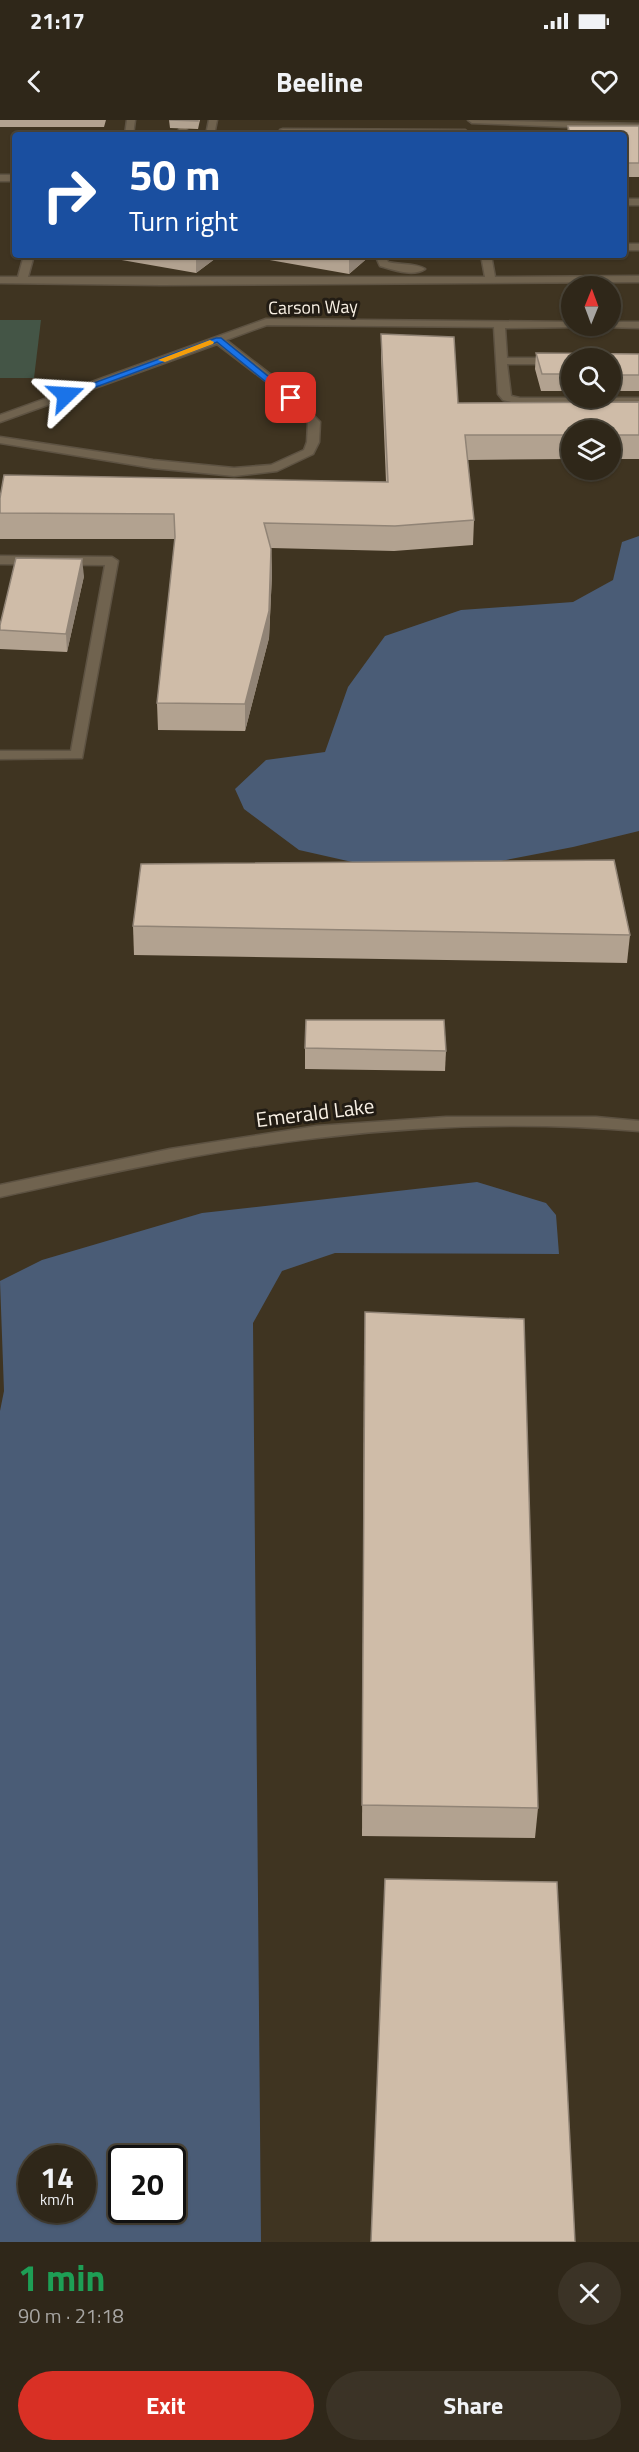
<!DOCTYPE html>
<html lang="en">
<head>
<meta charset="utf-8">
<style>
  :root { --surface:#2f2719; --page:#3b3326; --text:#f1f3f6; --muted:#a7a5a2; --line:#4a4438; --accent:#d93025 }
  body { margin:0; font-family:"Titillium Web",sans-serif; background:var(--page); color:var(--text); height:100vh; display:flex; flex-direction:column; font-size:22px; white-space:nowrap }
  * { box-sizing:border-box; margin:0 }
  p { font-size:20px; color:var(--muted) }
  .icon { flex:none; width:33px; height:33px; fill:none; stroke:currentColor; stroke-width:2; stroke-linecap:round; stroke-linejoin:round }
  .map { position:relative; height:2122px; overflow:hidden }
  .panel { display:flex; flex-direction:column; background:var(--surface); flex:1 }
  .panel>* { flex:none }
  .hud { position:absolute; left:12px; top:12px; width:615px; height:126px; border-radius:6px; box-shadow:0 2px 4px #0004,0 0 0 2px var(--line); background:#1a4fa0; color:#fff; overflow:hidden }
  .needle { width:39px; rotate:1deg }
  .controls { position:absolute; left:561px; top:156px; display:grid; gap:12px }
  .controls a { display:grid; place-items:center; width:60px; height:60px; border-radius:50%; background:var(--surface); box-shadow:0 2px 4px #0004,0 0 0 2px var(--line); font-size:30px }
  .speed { position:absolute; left:18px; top:2025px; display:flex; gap:12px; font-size:30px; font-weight:700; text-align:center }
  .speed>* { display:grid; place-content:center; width:78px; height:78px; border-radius:50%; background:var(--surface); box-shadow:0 2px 4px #0004,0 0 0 2px var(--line); line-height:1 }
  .speed small { font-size:15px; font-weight:400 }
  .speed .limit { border:3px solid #111; border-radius:9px; background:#fff; color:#111 }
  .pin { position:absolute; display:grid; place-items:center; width:51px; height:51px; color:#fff; margin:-26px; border-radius:12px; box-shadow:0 3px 9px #0006 }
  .me { position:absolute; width:66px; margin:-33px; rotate:70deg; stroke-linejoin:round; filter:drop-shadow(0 0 4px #0008) }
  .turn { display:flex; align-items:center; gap:21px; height:126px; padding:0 18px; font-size:27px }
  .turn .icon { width:78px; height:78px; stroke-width:2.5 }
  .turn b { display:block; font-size:42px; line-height:51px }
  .round { display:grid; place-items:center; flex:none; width:63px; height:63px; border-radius:32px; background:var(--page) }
  .overview { display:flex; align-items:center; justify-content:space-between; height:102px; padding:0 18px }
  h1 { font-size:36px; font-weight:700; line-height:45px; color:#1e9e55 }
  .action { display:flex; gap:12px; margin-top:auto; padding:12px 18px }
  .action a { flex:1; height:69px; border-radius:36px; background:var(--accent); color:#fff; font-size:24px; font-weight:700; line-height:69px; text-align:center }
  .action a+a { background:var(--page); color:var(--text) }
  .status { display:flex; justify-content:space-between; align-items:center; height:42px; padding:0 30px; background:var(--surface); direction:ltr }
  .status svg { height:16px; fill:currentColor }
  header { display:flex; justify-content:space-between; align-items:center; height:78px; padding:0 18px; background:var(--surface); font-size:27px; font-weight:700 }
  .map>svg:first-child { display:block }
  .green { fill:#445546 }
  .water { fill:#4a5c76; fill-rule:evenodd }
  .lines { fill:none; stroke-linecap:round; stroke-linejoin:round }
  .minor-casing { stroke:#5d5242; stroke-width:3 }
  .minor { fill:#70634f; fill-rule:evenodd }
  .wall { fill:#b2a290 }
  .shaded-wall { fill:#918476 }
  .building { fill:#cfbca8; stroke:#918476; stroke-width:1.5 }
  .route { fill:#1a73e8; stroke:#114b97; stroke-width:1.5 }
  .slow { fill:#f59e0b }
  .labels { text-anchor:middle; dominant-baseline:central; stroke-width:6; stroke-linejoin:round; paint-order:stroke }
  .far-street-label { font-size:18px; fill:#f8f0e4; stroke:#221c14 }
  .street-label { font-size:21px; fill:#f8f0e4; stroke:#221c14 }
</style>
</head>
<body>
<div class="status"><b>21:17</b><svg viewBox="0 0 49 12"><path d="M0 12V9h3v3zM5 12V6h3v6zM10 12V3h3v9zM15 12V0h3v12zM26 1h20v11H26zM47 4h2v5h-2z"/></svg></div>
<header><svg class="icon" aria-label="back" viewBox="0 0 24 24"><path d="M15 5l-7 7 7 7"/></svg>Beeline<svg class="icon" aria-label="heart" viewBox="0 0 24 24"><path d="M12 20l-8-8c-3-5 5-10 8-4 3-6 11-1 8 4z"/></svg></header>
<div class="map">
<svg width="639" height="2122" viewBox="0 0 639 2122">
  <rect width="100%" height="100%" fill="#3f3421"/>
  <!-- green -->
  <path class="green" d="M 0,200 L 41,200 L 34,258 L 0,258 Z"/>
  <!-- water -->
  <g class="water">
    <path d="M 639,416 L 639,711 L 573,727 L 470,747 L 361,744 L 299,730 L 244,689 L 235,669 L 266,640 L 325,632 L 348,567 L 385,516 L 461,490 L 573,482 L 613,460 L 622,422 Z"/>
    <path d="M 477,1062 L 546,1083 L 556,1095 L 559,1134 L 335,1133 L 282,1151 L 253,1203 L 261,2122 L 0,2122 L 0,1291 L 4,1271 L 0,1161 L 42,1140 L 202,1093 ZM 32,2038 L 82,2038 L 82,2090 L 32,2090 ZM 122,2038 L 172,2038 L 172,2090 L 122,2090 Z"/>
  </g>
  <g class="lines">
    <!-- minor casing -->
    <g class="minor-casing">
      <g id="minor">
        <path d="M 127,0 L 135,0 L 133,15 L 125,15 Z"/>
        <path d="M 209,0 L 217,0 L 214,15 L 206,15 Z"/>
        <path d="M 468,0 L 639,4 L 639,10 L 472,3 Z"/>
        <path d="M 183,6 L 187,9 L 185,15 L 177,15 L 180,7 Z"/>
        <path d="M 283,9 L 465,10 L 469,13 L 468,15 L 279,15 L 280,10 Z"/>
        <rect x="0" y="55" width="15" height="6"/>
        <rect x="624" y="79" width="15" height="6"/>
        <rect x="624" y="124" width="15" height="6"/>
        <path d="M 24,135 L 34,135 L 28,157 L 485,157 L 481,135 L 491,135 L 495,157 L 639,156 L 639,162 L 161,165 L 0,163 L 0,157 L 18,157 Z"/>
        <path d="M 375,135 L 385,135 L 388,142 C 399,145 416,143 425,149 C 413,157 394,150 380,146 Z"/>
        <path d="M 266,199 L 572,202 L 572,206 L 577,206 L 576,207 L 505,208 L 507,238 L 575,238 L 572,238 L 572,244 L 507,244 L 511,276 L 520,278 L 639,278 L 639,284 L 520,284 L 503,280 L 498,274 L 494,207 L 267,205 L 226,220 L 284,265 L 320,302 L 319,322 L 313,334 L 277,351 L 234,356 L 153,348 L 0,323 L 0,317 L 153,340 L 234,348 L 271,345 L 304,330 L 307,322 L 308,303 L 276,269 L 217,224 L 0,302 L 0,295 Z"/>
        <path d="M 610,202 L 639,202 L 639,208 L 606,207 L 605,206 L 610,206 Z"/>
        <path d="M 0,436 L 112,437 L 118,441 L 82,638 L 0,639 L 0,631 L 71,631 L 105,445 L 0,444 Z"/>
        <path d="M 446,997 L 596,997 L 639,1001 L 639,1011 C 533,1002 423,1005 317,1018 C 210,1030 105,1054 0,1077 L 0,1065 L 170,1029 L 317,1006 Z"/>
      </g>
    </g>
    <!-- minor -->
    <use href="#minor" class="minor"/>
  </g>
  <!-- wall -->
  <g class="wall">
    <path d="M 0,0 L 106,0 L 104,7 L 0,7 Z"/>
    <path d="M 169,0 L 200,0 L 198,9 L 170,8 Z"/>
    <path d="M 568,6 L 639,6 L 639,57 L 624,57 L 624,15 L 567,15 Z"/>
    <path d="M 93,135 L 220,135 L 196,153 Z"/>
    <path d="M 242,135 L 371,135 L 349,154 Z"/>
    <path d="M 381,214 L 458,283 L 639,282 L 639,339 L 610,339 L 610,310 L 572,310 L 572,339 L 467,340 L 474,400 L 473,425 L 394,431 L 271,428 L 272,454 L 269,518 L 245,611 L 158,610 L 157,583 L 175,419 L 0,419 L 0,378 L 386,362 L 381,237 Z"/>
    <path d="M 536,233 L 639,234 L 639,271 L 610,271 L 610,238 L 572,238 L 572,271 L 541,271 L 535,249 Z"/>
    <path d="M 84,456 L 67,532 L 0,529 L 0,505 Z"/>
    <path d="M 133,806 L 630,815 L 627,843 L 134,835 Z"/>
    <path d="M 305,928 L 446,931 L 445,951 L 305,949 Z"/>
    <path d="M 364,1223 L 538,1688 L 535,1718 L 362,1716 Z"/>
  </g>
  <!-- shaded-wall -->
  <g class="shaded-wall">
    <path d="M 196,135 L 220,135 L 196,153 Z"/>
    <path d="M 349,135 L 371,135 L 349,154 Z"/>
    <path d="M 271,429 L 272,454 L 269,518 L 245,611 L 245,584 Z"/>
    <path d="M 82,439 L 84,456 L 67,532 L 66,514 Z"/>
  </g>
  <!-- building -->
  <g class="building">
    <path d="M 169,0 L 198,0 L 198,1 Z"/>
    <path d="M 568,6 L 639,6 L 639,43 L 624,43 L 624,15 L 570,15 Z"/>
    <path d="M 381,214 L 454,217 L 458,283 L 639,282 L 639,315 L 610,315 L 610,310 L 572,310 L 572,315 L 465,315 L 474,400 L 395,406 L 264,403 L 271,429 L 269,491 L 245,584 L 157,583 L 175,417 L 174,394 L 0,393 L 0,378 L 4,355 L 388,362 Z"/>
    <path d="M 536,233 L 639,234 L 639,255 L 610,255 L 610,238 L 572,238 L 572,254 L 542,254 Z"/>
    <path d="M 16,438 L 82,439 L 66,514 L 0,510 L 0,505 Z"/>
    <path d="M 614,740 L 630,815 L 133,806 L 141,744 Z"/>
    <path d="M 306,900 L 444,900 L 446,931 L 305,928 Z"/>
    <path d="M 365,1192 L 524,1199 L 538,1688 L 362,1685 Z"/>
    <path d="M 385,1759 L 557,1762 L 575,2122 L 371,2122 Z"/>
  </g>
  <!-- route -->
  <path class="route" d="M 216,218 L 221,218 L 294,277 L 294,280 L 288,280 L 217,222 L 69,277 L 61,275 Z"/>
  <!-- slow -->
  <path class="slow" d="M 210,220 L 214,222 L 213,224 L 165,242 L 158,240 Z"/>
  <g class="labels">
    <!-- far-street labels -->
    <g class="far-street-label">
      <text transform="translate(313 187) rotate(-1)">Carson Way</text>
    </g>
    <!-- street labels -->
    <g class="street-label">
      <text transform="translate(315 992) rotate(-7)">Emerald Lake</text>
    </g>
  </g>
</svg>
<div class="controls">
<a><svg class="needle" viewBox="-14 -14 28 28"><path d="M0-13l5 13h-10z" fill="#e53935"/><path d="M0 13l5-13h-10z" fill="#a7a5a2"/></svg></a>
<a><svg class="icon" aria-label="search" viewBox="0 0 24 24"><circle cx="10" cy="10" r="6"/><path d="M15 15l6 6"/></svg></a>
<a><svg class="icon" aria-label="layers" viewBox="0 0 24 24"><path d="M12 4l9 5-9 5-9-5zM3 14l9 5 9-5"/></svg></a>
</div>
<div class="speed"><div>14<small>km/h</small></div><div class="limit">20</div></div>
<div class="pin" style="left:291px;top:278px;background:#d93025"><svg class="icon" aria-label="arrive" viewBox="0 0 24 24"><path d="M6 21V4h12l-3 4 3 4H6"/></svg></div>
<svg class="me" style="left:66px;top:275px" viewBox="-20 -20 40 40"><path d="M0-17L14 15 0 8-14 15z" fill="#1a73e8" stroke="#fff" stroke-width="4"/></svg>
<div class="hud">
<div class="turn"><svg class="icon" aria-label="right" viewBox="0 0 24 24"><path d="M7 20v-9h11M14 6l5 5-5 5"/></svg><div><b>50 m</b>Turn right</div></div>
</div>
</div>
<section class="panel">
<div class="overview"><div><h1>1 min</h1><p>90 m · 21:18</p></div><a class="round"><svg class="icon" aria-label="close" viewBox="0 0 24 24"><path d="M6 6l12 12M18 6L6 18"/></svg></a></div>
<div class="action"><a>Exit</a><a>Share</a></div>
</section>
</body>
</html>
